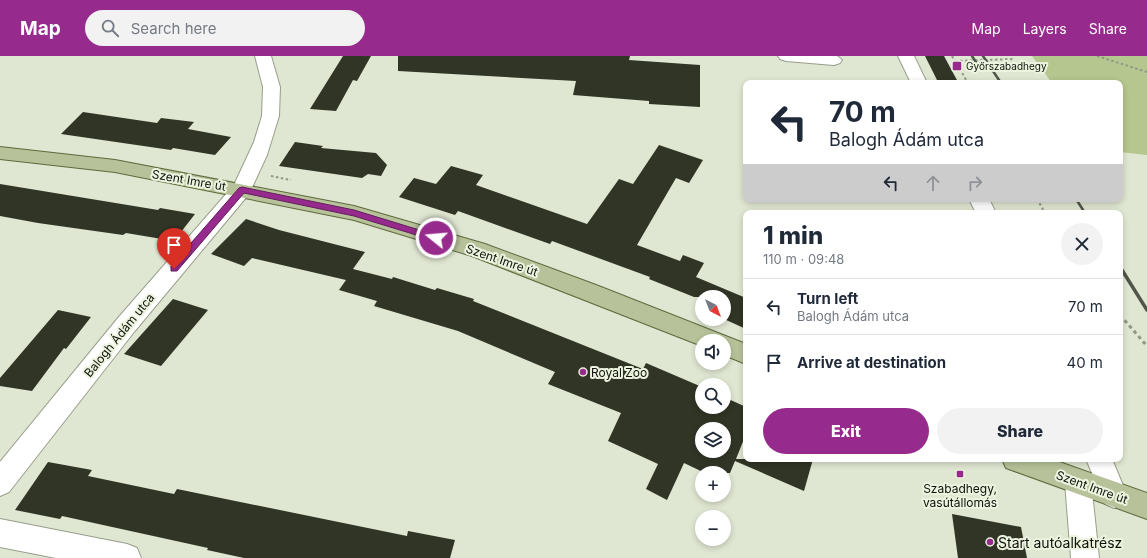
<!DOCTYPE html>
<html lang="en">
<head>
<meta charset="utf-8">
<style>
  :root { --surface:#fff; --page:#f2f2f3; --text:#1f2937; --muted:#747a83; --line:#e0e1e3; --accent:#972b8d }
  body { margin:0; font-family:Inter,sans-serif; background:var(--page); color:var(--text); height:100vh; display:flex; flex-direction:column; font-size:15px; white-space:nowrap }
  * { box-sizing:border-box; margin:0 }
  p { font-size:13px; color:var(--muted) }
  .icon { flex:none; width:22px; height:22px; fill:none; stroke:currentColor; stroke-width:2; stroke-linecap:round; stroke-linejoin:round }
  .map { position:relative; flex:1; overflow:hidden }
  .sheet { position:absolute; left:743px; top:154px; width:380px; height:252px; display:flex; flex-direction:column; background:var(--surface); border-radius:8px; box-shadow:0 2px 6px #0003 }
  .sheet>* { flex:none }
  .hud { position:absolute; left:743px; top:24px; width:380px; height:122px; border-radius:8px; box-shadow:0 2px 6px #0003; background:#fff; color:var(--text); overflow:hidden }
  .needle { width:26px; rotate:138deg }
  .buttons { position:absolute; left:695px; top:234px; display:grid; gap:8px }
  .buttons a { display:grid; place-items:center; width:36px; height:36px; border-radius:50%; background:var(--surface); box-shadow:0 2px 6px #0003; font-size:20px }
  .pin { position:absolute; display:grid; place-items:center; width:34px; height:34px; color:#fff; margin:-41px -17px; border-radius:50% 50% 50% 0; rotate:-45deg; box-shadow:0 0 4px #0007 }
  .pin .icon { rotate:45deg }
  .me { position:absolute; width:44px; margin:-22px; rotate:287deg; stroke-linejoin:round; filter:drop-shadow(0 0 3px #0008) }
  .turn { display:flex; align-items:center; gap:14px; height:84px; padding:0 20px; font-size:18px }
  .turn .icon { width:52px; height:52px; stroke-width:2.5 }
  .turn b { display:block; font-size:28px; line-height:34px }
  .lanes { display:flex; align-items:center; height:38px; padding:0 20px; background:#0003; justify-content:center; gap:20px; direction:ltr }
  .lanes .off { opacity:.35 }
  .round { display:grid; place-items:center; flex:none; width:42px; height:42px; border-radius:21px; background:var(--page) }
  .head { display:flex; align-items:center; justify-content:space-between; height:68px; padding:0 20px }
  h1 { font-size:24px; font-weight:800; line-height:30px }
  .cta { display:flex; gap:8px; margin-top:auto; padding:8px 20px }
  .cta a { flex:1; height:46px; border-radius:24px; background:var(--accent); color:#fff; font-size:16px; font-weight:800; line-height:46px; text-align:center }
  .cta a+a { background:var(--page); color:var(--text) }
  ul { padding:0; list-style:none }
  li { display:flex; align-items:center; gap:12px; height:56px; padding:0 20px; border-top:1px solid var(--line) }
  li div { flex:1 }
  li b { display:block; font-size:15px }
  li em { font-style:normal }
  header { display:flex; align-items:center; gap:24px; box-sizing:border-box; height:56px; padding:0 20px; background:var(--accent); color:#fff }
  header strong { font-size:19px }
  nav { display:flex; gap:22px; margin-inline-start:auto; font-size:14px }
  .search { width:280px; height:36px; background:var(--page); display:flex; align-items:center; gap:10px; box-sizing:border-box; padding:0 14px; border-radius:22px; color:var(--muted); font-size:15px }
  .map>svg:first-child { display:block }
  .green { fill:#b5c68e }
  .building { fill:#303525; fill-rule:evenodd }
  .lines { fill:none; stroke-linecap:round; stroke-linejoin:round }
  .street-casing { stroke:#989e8b; stroke-width:2 }
  .secondary-casing { stroke:#989e8b; stroke-width:2 }
  .primary-casing { stroke:#5d6a3c; stroke-width:2 }
  .path-far1 { stroke:#919787; stroke-width:2; stroke-dasharray:2.5 2.5; stroke-linecap:butt }
  .path { stroke:#919787; stroke-width:3; stroke-dasharray:3.5 3.5; stroke-linecap:butt }
  .street { fill:#fff; fill-rule:evenodd }
  .secondary { fill:#fff; fill-rule:evenodd }
  .primary { fill:#b7c29a; fill-rule:evenodd }
  .rail-far1 { stroke:#51554a; stroke-width:2.5 }
  .rail { stroke:#51554a; stroke-width:3.5 }
  .route { fill:#972b8d; stroke:#621c5c }
  .poi-dot { fill:#972b8d; stroke:#ecf3de; stroke-width:1.5 }
  .labels { text-anchor:middle; dominant-baseline:central; stroke-width:4; stroke-linejoin:round; paint-order:stroke }
  .far-poi-label { font-size:10px; fill:#0f120b; stroke:#ecf3de; text-anchor:start }
  .street-label { font-size:12px; fill:#0f120b; stroke:#ecf3de }
  .poi-label { font-size:12px; fill:#0f120b; stroke:#ecf3de; text-anchor:start }
  .near-poi-label { font-size:14px; fill:#0f120b; stroke:#ecf3de; text-anchor:start }
</style>
</head>
<body>
<header>
<strong>Map</strong>
<div class="search"><svg class="icon" aria-label="search" viewBox="0 0 24 24"><circle cx="10" cy="10" r="6"/><path d="M15 15l6 6"/></svg>Search here</div>
<nav><a>Map</a><a>Layers</a><a>Share</a></nav>
</header>
<div class="map">
<svg width="1147" height="502" viewBox="0 0 1147 502">
  <rect width="100%" height="100%" fill="#dfe6d1"/>
  <!-- green -->
  <path class="green" d="M 1032,0 L 1147,0 L 1147,99 L 1120,96 L 1120,27 L 1052,27 Z"/>
  <!-- building -->
  <g class="building">
    <path d="M 343,0 L 371,0 L 357,25 L 353,24 L 336,55 L 310,53 Z"/>
    <path d="M 398,0 L 630,0 L 629,4 L 700,9 L 700,51 L 649,48 L 649,45 L 573,39 L 576,25 L 398,15 Z"/>
    <path d="M 925,0 L 944,0 L 958,26 L 938,26 Z"/>
    <path d="M 83,56 L 157,67 L 161,62 L 194,66 L 188,73 L 231,81 L 215,99 L 173,92 L 171,94 L 61,78 Z"/>
    <path d="M 295,86 L 323,90 L 321,92 L 376,97 L 387,109 L 381,120 L 368,118 L 362,122 L 279,110 Z"/>
    <path d="M 659,89 L 703,104 L 689,127 L 676,122 L 637,189 L 680,205 L 683,199 L 704,207 L 696,221 L 746,242 L 746,273 L 724,263 L 724,241 L 694,241 L 649,223 L 650,221 L 552,185 L 550,188 L 458,155 L 455,159 L 399,141 L 414,122 L 436,128 L 451,110 L 483,119 L 476,129 L 587,168 L 619,123 L 633,128 Z"/>
    <path d="M 0,128 L 158,154 L 160,152 L 195,158 L 174,185 L 126,177 L 123,179 L 38,167 L 0,160 Z"/>
    <path d="M 246,163 L 279,174 L 365,196 L 353,213 L 392,223 L 393,221 L 435,234 L 437,232 L 474,243 L 473,245 L 643,313 L 646,307 L 702,331 L 702,351 L 724,351 L 724,341 L 746,351 L 746,378 L 736,403 L 813,403 L 804,435 L 735,405 L 730,417 L 705,417 L 684,407 L 667,444 L 646,433 L 658,408 L 608,385 L 621,357 L 548,328 L 555,316 L 458,275 L 374,250 L 377,245 L 339,234 L 346,224 L 252,202 L 244,210 L 211,198 ZM 702,373 L 724,373 L 724,395 L 702,395 Z"/>
    <path d="M 173,243 L 208,254 L 161,310 L 124,298 Z"/>
    <path d="M 58,254 L 91,261 L 66,293 L 64,292 L 32,335 L 0,330 L 0,322 Z"/>
    <path d="M 48,406 L 92,414 L 88,420 L 174,438 L 177,433 L 407,480 L 408,475 L 455,484 L 450,502 L 244,502 L 207,494 L 208,492 L 62,460 L 60,463 L 15,454 Z"/>
    <path d="M 952,458 L 1021,471 L 1027,502 L 958,502 Z"/>
  </g>
  <g class="lines">
    <!-- street casing -->
    <g class="street-casing">
      <g id="street">
        <path d="M 255,0 L 271,0 L 280,31 L 279,60 L 267,99 L 249,138 L 134,276 L 9,436 L 0,440 L 0,406 L 118,262 L 234,129 L 254,86 L 262,60 L 263,31 Z"/>
        <path d="M 778,0 L 837,0 L 842,4 L 840,7 L 834,9 L 786,5 L 780,3 Z"/>
        <path d="M 1078,413 L 1087,417 L 1091,426 L 1099,502 L 1071,502 L 1065,426 L 1069,417 Z"/>
        <path d="M 0,463 L 127,488 L 137,492 L 141,502 L 56,502 L 0,491 Z"/>
      </g>
    </g>
    <!-- secondary casing -->
    <g class="secondary-casing">
      <g id="secondary">
        <path d="M 898,0 L 914,0 L 927,27 L 911,27 Z"/>
        <path d="M 969,143 L 989,143 L 996,157 L 976,157 Z"/>
        <path d="M 1086,403 L 1112,403 L 1127,439 L 1123,448 L 1114,452 L 1105,448 Z"/>
      </g>
    </g>
    <!-- primary casing -->
    <g class="primary-casing">
      <g id="primary">
        <path d="M 0,91 L 115,104 L 354,150 L 485,188 L 596,229 L 746,288 L 746,308 L 724,299 L 724,285 L 702,285 L 702,290 L 472,200 L 354,164 L 115,116 L 0,103 Z"/>
        <path d="M 1002,403 L 1051,403 L 1147,437 L 1147,463 L 1006,412 Z"/>
      </g>
    </g>
    <!-- path-far1 -->
    <g class="path-far1">
      <path d="M 952,0 L 968,27"/>
      <path d="M 1097,0 L 1147,16"/>
      <path d="M 955,5 L 1015,3"/>
      <path d="M 271,120 L 291,124"/>
      <path d="M 1037,143 L 1045,157"/>
    </g>
    <!-- path -->
    <path class="path" d="M 1120,259 L 1147,290"/>
    <!-- street -->
    <use href="#street" class="street"/>
    <!-- secondary -->
    <use href="#secondary" class="secondary"/>
    <!-- primary -->
    <use href="#primary" class="primary"/>
    <!-- rail-far1 -->
    <g class="rail-far1">
      <path d="M 972,0 L 981,14"/>
      <path d="M 983,0 L 1001,27"/>
      <path d="M 1076,143 L 1085,157"/>
      <path d="M 1120,212 L 1122,215"/>
    </g>
    <!-- rail -->
    <path class="rail" d="M 1122,214 L 1147,254"/>
  </g>
  <!-- route -->
  <path class="route" d="M 242,131 L 354,154 L 439,180 L 441,182 L 436,185 L 354,160 L 244,137 L 177,215 L 171,215 L 171,210 L 239,132 Z"/>
  <!-- markers -->
  <g class="poi-dot">
    <rect x="952" y="5" width="10" height="10" rx="2"/>
    <circle cx="583" cy="316" r="4"/>
    <rect x="956" y="414" width="8" height="8" rx="2"/>
    <circle cx="990" cy="486" r="4"/>
  </g>
  <g class="labels">
    <!-- far-poi labels -->
    <g class="far-poi-label">
      <text x="966" y="10">Győrszabadhegy</text>
    </g>
    <!-- street labels -->
    <g class="street-label">
      <text transform="translate(189 124) rotate(10)">Szent Imre út</text>
      <text transform="translate(502 204) rotate(19)">Szent Imre út</text>
      <text transform="translate(119 279) rotate(-51)">Balogh Ádám utca</text>
      <text transform="translate(1092 431) rotate(20)">Szent Imre út</text>
    </g>
    <!-- poi labels -->
    <g class="poi-label">
      <text x="591" y="316">Royal Zoo</text>
      <text x="960" y="432" text-anchor="middle">Szabadhegy,<tspan x="960" dy="14">vasútállomás</tspan></text>
    </g>
    <!-- near-poi labels -->
    <g class="near-poi-label">
      <text x="998" y="486">Start autóalkatrész</text>
    </g>
  </g>
</svg>
<div class="buttons">
<a><svg class="needle" viewBox="-14 -14 28 28"><path d="M0-13l5 13h-10z" fill="#e53935"/><path d="M0 13l5-13h-10z" fill="#747a83"/></svg></a>
<a><svg class="icon" aria-label="sound" viewBox="0 0 24 24"><path d="M4 9h4l5-4v14l-5-4H4zM17 9q2 3 0 6"/></svg></a>
<a><svg class="icon" aria-label="search" viewBox="0 0 24 24"><circle cx="10" cy="10" r="6"/><path d="M15 15l6 6"/></svg></a>
<a><svg class="icon" aria-label="layers" viewBox="0 0 24 24"><path d="M12 4l9 5-9 5-9-5zM3 14l9 5 9-5"/></svg></a>
<a>+</a>
<a>−</a>
</div>
<div class="pin" style="left:174px;top:213px;background:#d93025"><svg class="icon" aria-label="arrive" viewBox="0 0 24 24"><path d="M6 21V4h12l-3 4 3 4H6"/></svg></div>
<svg class="me" style="left:436px;top:182px" viewBox="-20 -20 40 40"><circle r="17" fill="#972b8d" stroke="#fff" stroke-width="3"/><path d="M0-11L8 9 0 5-8 9z" fill="#fff"/></svg>
<div class="hud">
<div class="turn"><svg class="icon" aria-label="left" viewBox="0 0 24 24"><path d="M17 20v-9H6M10 6l-5 5 5 5"/></svg><div><b>70 m</b>Balogh Ádám utca</div></div>
<div class="lanes"><svg class="icon" aria-label="left" viewBox="0 0 24 24"><path d="M17 20v-9H6M10 6l-5 5 5 5"/></svg><svg class="icon off" aria-label="ahead" viewBox="0 0 24 24"><path d="M12 20V5M6 11l6-6 6 6"/></svg><svg class="icon off" aria-label="right" viewBox="0 0 24 24"><path d="M7 20v-9h11M14 6l5 5-5 5"/></svg></div>
</div>
<section class="sheet">
<div class="head"><div><h1>1 min</h1><p>110 m · 09:48</p></div><a class="round"><svg class="icon" aria-label="close" viewBox="0 0 24 24"><path d="M6 6l12 12M18 6L6 18"/></svg></a></div>
<ul>
<li><svg class="icon" aria-label="left" viewBox="0 0 24 24"><path d="M17 20v-9H6M10 6l-5 5 5 5"/></svg><div><b>Turn left</b><p>Balogh Ádám utca</p></div><em>70 m</em></li>
<li><svg class="icon" aria-label="arrive" viewBox="0 0 24 24"><path d="M6 21V4h12l-3 4 3 4H6"/></svg><div><b>Arrive at destination</b></div><em>40 m</em></li>
</ul>
<div class="cta"><a>Exit</a><a>Share</a></div>
</section>
</div>
</body>
</html>
